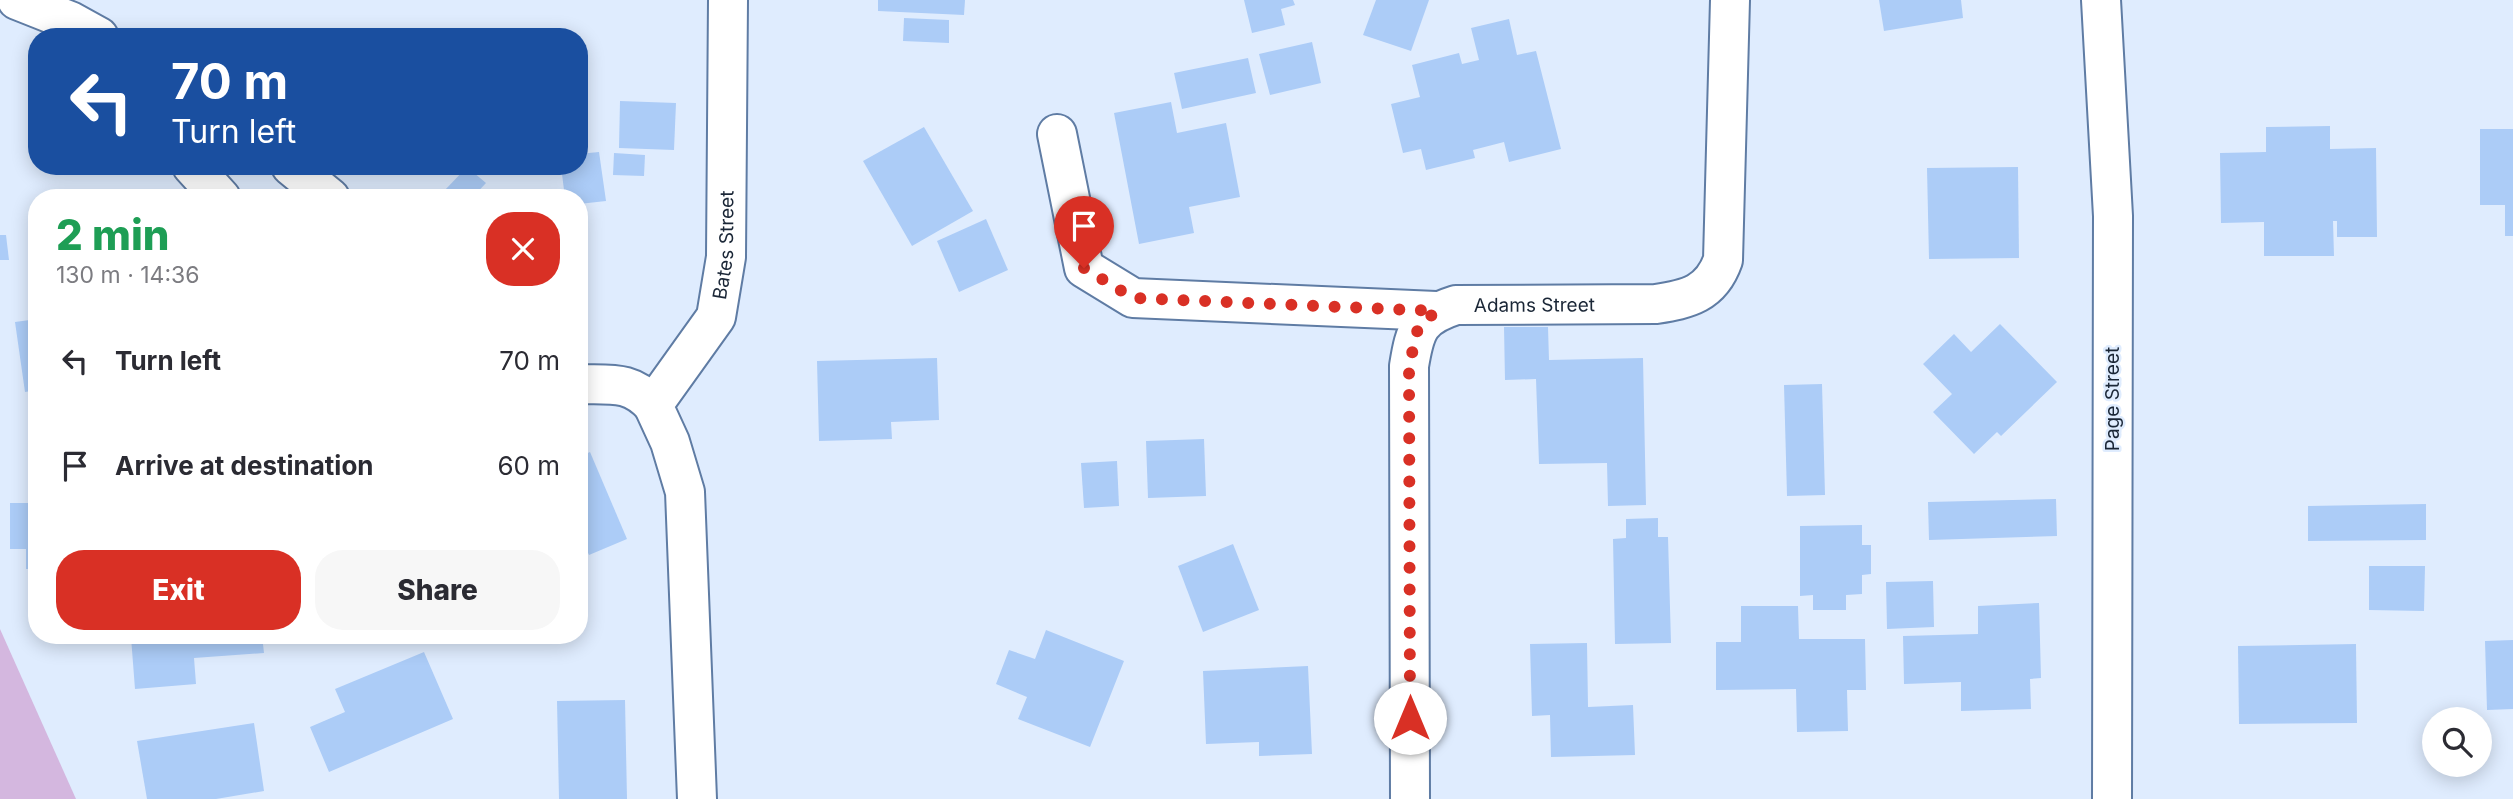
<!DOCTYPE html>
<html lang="en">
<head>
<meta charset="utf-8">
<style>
  :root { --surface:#fff; --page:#f7f7f7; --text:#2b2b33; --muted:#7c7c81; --accent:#d93025 }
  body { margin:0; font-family:Inter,sans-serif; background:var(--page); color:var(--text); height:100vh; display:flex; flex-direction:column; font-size:26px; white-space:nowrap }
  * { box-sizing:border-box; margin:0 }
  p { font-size:23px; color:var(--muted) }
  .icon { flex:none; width:38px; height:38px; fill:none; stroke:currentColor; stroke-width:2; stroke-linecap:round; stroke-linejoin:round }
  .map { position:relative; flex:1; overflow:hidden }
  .panel { position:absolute; left:28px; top:189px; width:560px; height:455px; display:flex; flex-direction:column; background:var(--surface); border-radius:28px; box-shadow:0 4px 18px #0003 }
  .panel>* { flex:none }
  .guide { position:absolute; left:28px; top:28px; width:560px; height:147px; border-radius:28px; box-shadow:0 4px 18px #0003; background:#1a4fa0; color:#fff; overflow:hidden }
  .controls { position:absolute; left:2422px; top:707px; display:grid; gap:14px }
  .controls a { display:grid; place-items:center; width:70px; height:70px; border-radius:50%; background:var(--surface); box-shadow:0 4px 18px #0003; font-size:35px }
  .pin { position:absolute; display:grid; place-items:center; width:60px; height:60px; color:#fff; margin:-72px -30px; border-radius:50% 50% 50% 0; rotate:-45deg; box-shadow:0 0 7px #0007 }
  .pin .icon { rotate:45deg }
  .me { position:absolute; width:77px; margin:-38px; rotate:0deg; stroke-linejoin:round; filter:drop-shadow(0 0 5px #0008) }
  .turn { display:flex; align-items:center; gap:24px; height:147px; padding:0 28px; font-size:32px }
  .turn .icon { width:91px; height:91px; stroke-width:2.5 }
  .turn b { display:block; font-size:49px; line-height:60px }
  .round { display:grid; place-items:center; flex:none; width:74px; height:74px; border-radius:28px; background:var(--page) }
  .overview { display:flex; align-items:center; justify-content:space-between; height:119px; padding:0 28px }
  h1 { font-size:42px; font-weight:800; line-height:52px; color:#1e9e55 }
  .primary-button { display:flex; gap:14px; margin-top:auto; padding:14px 28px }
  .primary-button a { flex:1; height:80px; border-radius:28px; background:var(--accent); color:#fff; font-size:28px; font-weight:800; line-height:80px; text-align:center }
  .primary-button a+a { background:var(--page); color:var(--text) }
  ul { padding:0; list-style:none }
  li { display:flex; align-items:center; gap:21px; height:105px; padding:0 28px }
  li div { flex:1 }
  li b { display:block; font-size:26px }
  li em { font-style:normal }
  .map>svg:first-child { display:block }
  .green { fill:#d4b7df }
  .building { fill:#acccf7 }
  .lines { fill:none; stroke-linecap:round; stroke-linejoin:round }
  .street-casing { stroke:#5f7ca4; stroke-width:42 }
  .street { stroke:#fff; stroke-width:38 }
  .route { stroke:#d93025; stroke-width:12; stroke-dasharray:0 21.6 }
  .labels { text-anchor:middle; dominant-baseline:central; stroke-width:5; stroke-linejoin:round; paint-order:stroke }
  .street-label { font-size:19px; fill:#1a2636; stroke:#dfecfe }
</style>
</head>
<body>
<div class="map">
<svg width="2513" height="799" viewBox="0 0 2513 799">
  <rect width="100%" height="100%" fill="#dfecfe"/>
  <!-- green -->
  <path class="green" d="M 0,629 L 76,799 L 0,799 Z"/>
  <!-- building -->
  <g class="building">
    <path d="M 878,0 L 965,0 L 964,15 L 878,11 Z"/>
    <path d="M 1244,0 L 1293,0 L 1295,5 L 1281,9 L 1285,25 L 1252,33 Z"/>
    <path d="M 1376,0 L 1429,0 L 1411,51 L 1363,35 Z"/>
    <path d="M 1879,0 L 1961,0 L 1963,18 L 1884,31 Z"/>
    <path d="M 904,18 L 949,20 L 949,43 L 903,41 Z"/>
    <path d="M 1509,19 L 1517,55 L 1536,51 L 1561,149 L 1509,162 L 1504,142 L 1473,150 L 1475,158 L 1426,170 L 1421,149 L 1403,153 L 1391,104 L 1420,97 L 1412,65 L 1459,53 L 1462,64 L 1479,60 L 1471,28 Z"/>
    <path d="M 1312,42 L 1321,83 L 1270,95 L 1259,54 Z"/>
    <path d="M 1248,58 L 1256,93 L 1182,109 L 1174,73 Z"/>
    <path d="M 620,101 L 676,103 L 674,150 L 619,148 Z"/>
    <path d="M 1171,102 L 1177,133 L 1226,123 L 1240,197 L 1189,207 L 1194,233 L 1139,244 L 1114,113 Z"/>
    <path d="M 2330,126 L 2330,149 L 2376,148 L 2377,237 L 2337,237 L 2337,221 L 2333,221 L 2334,256 L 2264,256 L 2264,222 L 2221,223 L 2220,153 L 2266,152 L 2266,127 Z"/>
    <path d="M 924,127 L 973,211 L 912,246 L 863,161 Z"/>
    <path d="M 2480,129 L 2513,129 L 2513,236 L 2505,236 L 2505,205 L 2480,205 Z"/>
    <path d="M 599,152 L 606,201 L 579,204 L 579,198 L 565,198 L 561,166 L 579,166 L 579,154 Z"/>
    <path d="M 614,153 L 645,155 L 644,176 L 613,175 Z"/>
    <path d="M 467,167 L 486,183 L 472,198 L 452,198 L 444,191 Z"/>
    <path d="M 2018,167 L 2019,258 L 1929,259 L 1927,168 Z"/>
    <path d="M 986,219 L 1008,270 L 959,292 L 937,241 Z"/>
    <path d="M 0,235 L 6,235 L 9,260 L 0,260 Z"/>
    <path d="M 37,319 L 37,390 L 25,392 L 15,322 Z"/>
    <path d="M 2000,324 L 2057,382 L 2001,436 L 1997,432 L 1974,454 L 1933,412 L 1952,394 L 1923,364 L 1954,334 L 1971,352 Z"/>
    <path d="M 1504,327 L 1548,327 L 1549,360 L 1643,358 L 1646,505 L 1608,506 L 1607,463 L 1539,464 L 1536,379 L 1505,380 Z"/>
    <path d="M 937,358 L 939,420 L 891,422 L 892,439 L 819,441 L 817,361 Z"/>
    <path d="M 1822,384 L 1825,495 L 1787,496 L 1784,385 Z"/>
    <path d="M 1204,439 L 1206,496 L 1148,498 L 1146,441 Z"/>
    <path d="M 590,452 L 627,539 L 589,555 L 579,534 L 579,457 Z"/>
    <path d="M 1117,461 L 1119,506 L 1084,508 L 1081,463 Z"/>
    <path d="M 2056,499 L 2057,536 L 1929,540 L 1928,502 Z"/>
    <path d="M 10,503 L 37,503 L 37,569 L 26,569 L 26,549 L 10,549 Z"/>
    <path d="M 2426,504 L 2426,540 L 2308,541 L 2308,506 Z"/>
    <path d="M 1658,518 L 1658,537 L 1668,537 L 1671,643 L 1615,644 L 1613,539 L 1626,538 L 1626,519 Z"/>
    <path d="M 1862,525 L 1862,545 L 1871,545 L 1871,574 L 1862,575 L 1862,594 L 1846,595 L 1846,610 L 1813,610 L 1813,595 L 1800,596 L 1800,526 Z"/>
    <path d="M 1233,544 L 1259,610 L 1203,632 L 1178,566 Z"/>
    <path d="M 2369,566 L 2425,566 L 2424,611 L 2369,610 Z"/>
    <path d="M 1933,581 L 1934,627 L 1887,629 L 1886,582 Z"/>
    <path d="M 2039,603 L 2041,678 L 2030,679 L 2031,709 L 1961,711 L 1961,682 L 1904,684 L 1903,636 L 1978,634 L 1978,606 Z"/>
    <path d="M 1741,606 L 1798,606 L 1799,639 L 1865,639 L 1866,690 L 1847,690 L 1848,731 L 1797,732 L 1796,689 L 1716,690 L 1716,642 L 1741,642 Z"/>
    <path d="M 1046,630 L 1124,661 L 1090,747 L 1018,719 L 1027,697 L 996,684 L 1009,650 L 1035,659 Z"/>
    <path d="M 148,635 L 262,635 L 264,653 L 194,658 L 196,684 L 135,689 L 131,637 Z"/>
    <path d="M 2513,640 L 2513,709 L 2487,710 L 2485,641 Z"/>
    <path d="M 1587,643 L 1588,707 L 1633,705 L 1635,755 L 1551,757 L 1550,715 L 1532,716 L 1530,644 Z"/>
    <path d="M 2356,644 L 2357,723 L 2239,724 L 2238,646 Z"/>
    <path d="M 424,652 L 453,719 L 329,772 L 310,727 L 345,712 L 335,689 Z"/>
    <path d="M 1308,666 L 1312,754 L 1259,756 L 1259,742 L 1206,744 L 1203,671 Z"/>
    <path d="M 625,700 L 627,799 L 559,799 L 557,701 Z"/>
    <path d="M 254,723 L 264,791 L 216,799 L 147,799 L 137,741 Z"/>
  </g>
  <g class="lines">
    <!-- street casing -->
    <g class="street-casing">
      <g id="street">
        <path d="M 17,0 L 70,21 L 99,37"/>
        <path d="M 2101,0 L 2113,216 L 2112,799"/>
        <path d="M 1057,134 L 1084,268 L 1133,298 L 1436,311"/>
        <path d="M 192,166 L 221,198"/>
        <path d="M 291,166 L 330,198"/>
        <path d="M 579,384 C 611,385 630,380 653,405"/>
        <path id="s1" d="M 697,799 L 685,492 L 670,442 L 653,405 L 716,317 L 726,257 L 728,0"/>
        <path id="s2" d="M 1410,799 L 1409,366 C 1415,329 1419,317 1456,305 L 1656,304 C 1688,299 1711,294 1723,260 L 1730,0"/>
      </g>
    </g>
    <!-- street -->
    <use href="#street" class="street"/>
  </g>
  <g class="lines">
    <!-- route -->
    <path class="route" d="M 1084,268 L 1133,298 L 1436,311 L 1418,328 L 1409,366 L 1410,718"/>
  </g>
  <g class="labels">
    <!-- street labels -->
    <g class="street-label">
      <text stroke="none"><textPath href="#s1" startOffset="581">Bates Street</textPath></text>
      <text stroke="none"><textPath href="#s2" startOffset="595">Adams Street</textPath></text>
      <text transform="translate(2112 399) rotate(-90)">Page Street</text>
    </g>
  </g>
</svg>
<div class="controls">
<a><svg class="icon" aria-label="search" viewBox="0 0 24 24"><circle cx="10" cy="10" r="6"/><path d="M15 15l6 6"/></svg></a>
</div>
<div class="pin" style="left:1084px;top:268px;background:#d93025"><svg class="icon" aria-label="arrive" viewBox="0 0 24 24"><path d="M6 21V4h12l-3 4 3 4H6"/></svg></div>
<svg class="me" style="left:1410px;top:718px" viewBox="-20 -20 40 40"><circle r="19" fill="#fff"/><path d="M0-13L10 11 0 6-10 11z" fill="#d93025"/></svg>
<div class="guide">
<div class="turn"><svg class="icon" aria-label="left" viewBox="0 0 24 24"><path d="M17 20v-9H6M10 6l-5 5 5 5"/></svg><div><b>70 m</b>Turn left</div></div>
</div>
<section class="panel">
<div class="overview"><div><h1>2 min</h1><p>130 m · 14:36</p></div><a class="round" style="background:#d93025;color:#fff"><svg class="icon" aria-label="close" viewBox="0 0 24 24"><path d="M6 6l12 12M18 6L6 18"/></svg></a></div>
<ul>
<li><svg class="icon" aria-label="left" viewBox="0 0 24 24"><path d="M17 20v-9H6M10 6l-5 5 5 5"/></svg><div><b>Turn left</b></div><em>70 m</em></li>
<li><svg class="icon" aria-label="arrive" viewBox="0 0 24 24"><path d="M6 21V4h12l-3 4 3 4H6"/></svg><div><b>Arrive at destination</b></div><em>60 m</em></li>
</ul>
<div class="primary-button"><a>Exit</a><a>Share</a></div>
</section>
</div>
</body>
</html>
